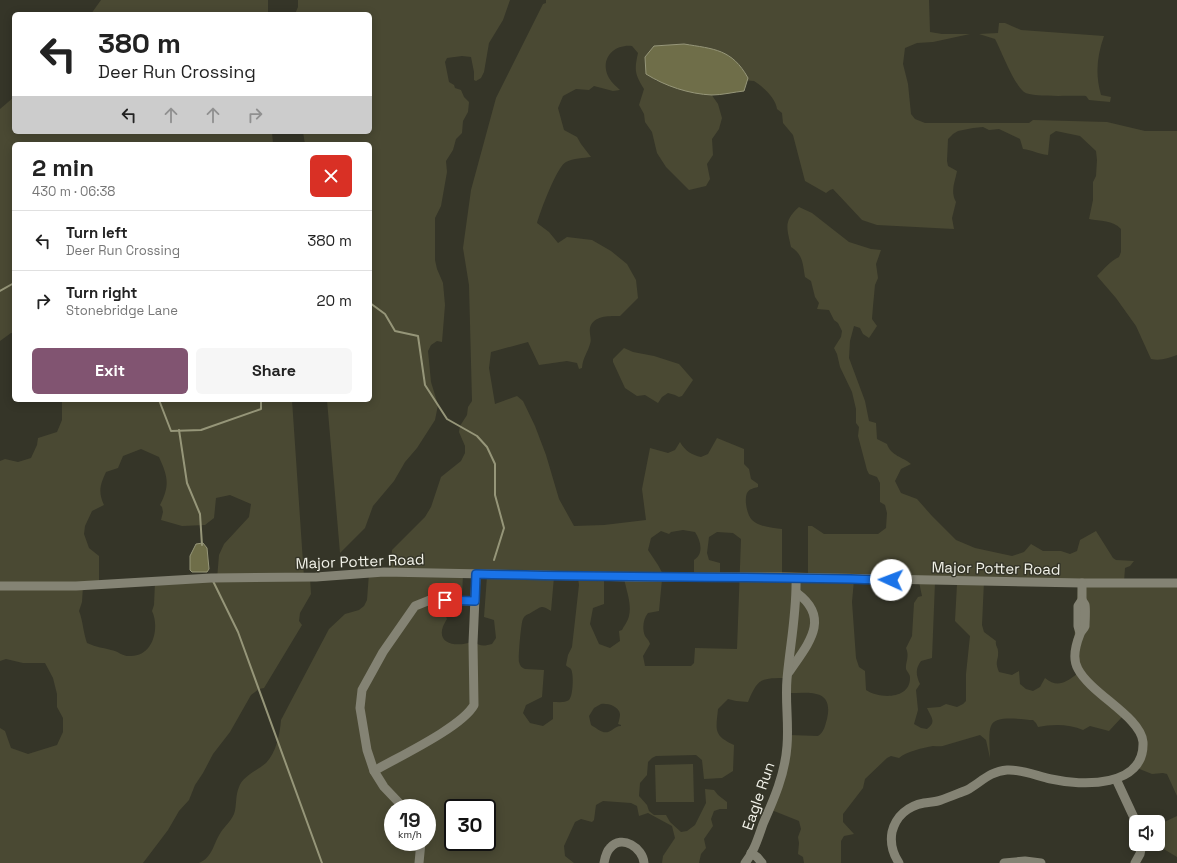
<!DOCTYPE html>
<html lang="en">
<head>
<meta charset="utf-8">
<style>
  :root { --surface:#fff; --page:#f6f6f6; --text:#222; --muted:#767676; --line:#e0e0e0; --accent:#815471 }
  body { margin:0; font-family:"Space Grotesk",sans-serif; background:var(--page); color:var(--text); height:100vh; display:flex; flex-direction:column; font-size:15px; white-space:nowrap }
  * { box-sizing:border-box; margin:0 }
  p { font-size:13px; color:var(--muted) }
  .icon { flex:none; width:22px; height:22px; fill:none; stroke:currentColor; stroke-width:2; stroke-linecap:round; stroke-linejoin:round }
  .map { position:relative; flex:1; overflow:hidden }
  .sheet { position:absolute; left:12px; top:142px; width:360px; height:260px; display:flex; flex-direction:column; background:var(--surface); border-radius:6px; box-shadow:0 2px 10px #0003 }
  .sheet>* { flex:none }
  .banner { position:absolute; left:12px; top:12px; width:360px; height:122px; border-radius:6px; box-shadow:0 2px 10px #0003; background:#fff; color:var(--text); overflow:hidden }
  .controls { position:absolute; left:1129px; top:815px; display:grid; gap:8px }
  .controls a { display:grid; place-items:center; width:36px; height:36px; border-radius:6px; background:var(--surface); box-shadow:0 2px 10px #0003; font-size:20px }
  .speed { position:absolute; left:384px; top:799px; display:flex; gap:8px; font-size:20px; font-weight:700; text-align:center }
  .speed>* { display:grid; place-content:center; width:52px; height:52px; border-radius:50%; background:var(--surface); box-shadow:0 2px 10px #0003; line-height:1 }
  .speed small { font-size:10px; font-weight:400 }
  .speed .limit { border:2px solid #111; border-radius:6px; background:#fff; color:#111 }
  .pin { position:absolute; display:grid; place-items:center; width:34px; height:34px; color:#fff; margin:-17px; border-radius:8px; box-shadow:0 2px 6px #0006 }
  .me { position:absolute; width:44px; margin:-22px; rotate:272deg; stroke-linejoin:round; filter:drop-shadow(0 0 3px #0008) }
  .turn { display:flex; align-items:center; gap:14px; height:84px; padding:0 20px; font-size:18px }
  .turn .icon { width:52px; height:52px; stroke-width:2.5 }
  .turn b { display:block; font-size:28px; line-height:34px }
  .lanes { display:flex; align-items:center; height:38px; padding:0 20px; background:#0003; justify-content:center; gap:20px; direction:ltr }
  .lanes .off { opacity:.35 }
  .round { display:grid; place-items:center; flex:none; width:42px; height:42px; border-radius:6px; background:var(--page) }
  .summary { display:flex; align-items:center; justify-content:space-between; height:68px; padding:0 20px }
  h1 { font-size:24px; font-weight:600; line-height:30px }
  .button { display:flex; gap:8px; margin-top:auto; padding:8px 20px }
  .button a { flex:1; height:46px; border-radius:6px; background:var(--accent); color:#fff; font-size:16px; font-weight:600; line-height:46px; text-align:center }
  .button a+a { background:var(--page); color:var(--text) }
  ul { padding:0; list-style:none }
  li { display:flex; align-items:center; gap:12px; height:60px; padding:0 20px; border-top:1px solid var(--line) }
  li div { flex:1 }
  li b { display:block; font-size:15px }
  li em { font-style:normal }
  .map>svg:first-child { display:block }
  .green { fill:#4a4933; fill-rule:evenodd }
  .water { fill:#6f6e49; stroke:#969679 }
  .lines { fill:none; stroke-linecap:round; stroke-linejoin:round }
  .stream { stroke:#969679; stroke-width:2 }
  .minor { stroke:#848374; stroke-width:9 }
  .route-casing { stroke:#114b97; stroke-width:10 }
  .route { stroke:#1a73e8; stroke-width:7 }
  .labels { text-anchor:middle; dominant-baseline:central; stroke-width:3; stroke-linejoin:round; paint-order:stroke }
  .street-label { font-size:15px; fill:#f2f2e9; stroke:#353528 }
</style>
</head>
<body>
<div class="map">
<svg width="1177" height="863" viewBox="0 0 1177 863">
  <rect width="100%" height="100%" fill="#353528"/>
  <!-- green -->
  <g class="green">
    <path d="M 101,0 L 268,0 L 268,14 L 91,14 Z"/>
    <path d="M 298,0 L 510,0 L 503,20 L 489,43 L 484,72 L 481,78 L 476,81 L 474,80 L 474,72 L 471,57 L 462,56 L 447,58 L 445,62 L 449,82 L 454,85 L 455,88 L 461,90 L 464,97 L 469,102 L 468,112 L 463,121 L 462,133 L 456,139 L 453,150 L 446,161 L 447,172 L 441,206 L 435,218 L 435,260 L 437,269 L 443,283 L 445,305 L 442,342 L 437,341 L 431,345 L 428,351 L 431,382 L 438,405 L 435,420 L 417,448 L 405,462 L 394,481 L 373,506 L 365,528 L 340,553 L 327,400 L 370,400 L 370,144 L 305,144 L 303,132 L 370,132 L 370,14 L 295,14 L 298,7 Z"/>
    <path d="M 546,0 L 929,0 L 930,32 L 942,34 L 970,34 L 933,42 L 917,43 L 905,48 L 903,64 L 908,84 L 911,114 L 915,119 L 925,123 L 1029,123 L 1033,120 L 1107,122 L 1145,131 L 1177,131 L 1177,355 C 1168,358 1161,361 1151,359 L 1136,326 L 1116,298 L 1097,276 C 1104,269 1110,261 1119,257 L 1121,252 L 1121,229 C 1113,220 1100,221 1089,219 L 1093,200 L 1093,182 L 1096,176 L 1097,160 L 1096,151 L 1080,136 L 1056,131 L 1050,135 L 1048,155 C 1038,154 1032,150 1023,149 L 1020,139 L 999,129 L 989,130 L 983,127 L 973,128 L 958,131 L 953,134 L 948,139 L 947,161 L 948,166 L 957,171 C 955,182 950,191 956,202 L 952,218 L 954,229 L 877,225 L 862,220 L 833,189 L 830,190 L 826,193 L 805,181 L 793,135 L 783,123 L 782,113 L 777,109 C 776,98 762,86 754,81 L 651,72 L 656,81 L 677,81 L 711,94 L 718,104 L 722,118 L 719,129 L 712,139 L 713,155 L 707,164 L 710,179 L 706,186 L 689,190 L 666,167 L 657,153 L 652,132 L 645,122 L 644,114 L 639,105 L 644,89 C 635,74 634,71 638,53 L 632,46 C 613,44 599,60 609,78 C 612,83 616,86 620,90 L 613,91 L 594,86 L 589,90 L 576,89 L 563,96 L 558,108 L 564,130 L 577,137 L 581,144 L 591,157 C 584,158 573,158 566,162 C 557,166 540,212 537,223 L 549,232 L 558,243 L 567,237 L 592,240 L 611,251 L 627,264 L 636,280 L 638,298 L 620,316 C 610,316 593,315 590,328 C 589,334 592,339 590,344 C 587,354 583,357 582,368 L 579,369 L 577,363 L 567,361 L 539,365 L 528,342 L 491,352 L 489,368 L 495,404 L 517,396 L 523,401 L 535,426 L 546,455 L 559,499 L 574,526 L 604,525 L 646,520 L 642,489 L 650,448 L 668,453 L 675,450 L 680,442 C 685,451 692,455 701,457 L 708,454 L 717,438 L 744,449 L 744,464 L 749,469 L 751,479 L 758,484 L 758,487 C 754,488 749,489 747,493 C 744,500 747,515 752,520 C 759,527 773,528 782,529 L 782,577 L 808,578 L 808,526 L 812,526 L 824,534 L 878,534 L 886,528 L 887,513 L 885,505 L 880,502 L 880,483 L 877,477 L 869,474 L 867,470 L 858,436 L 859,427 L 856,423 L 856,409 L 852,392 L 840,367 L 837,354 L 834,348 L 841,337 L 842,331 L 838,323 L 834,320 L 829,310 L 817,309 L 819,303 L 815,297 L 811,281 L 805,277 C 803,265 803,254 791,247 C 787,228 783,221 799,207 L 812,213 L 849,242 L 871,249 L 881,250 L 876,264 L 878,278 L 875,285 L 873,306 L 872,319 L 877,326 L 869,338 L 863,334 L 860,328 L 854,326 L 850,341 L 849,358 L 865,401 L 869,421 L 876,423 L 877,439 L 887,444 C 891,456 903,457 911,464 L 901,469 L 895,481 L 901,493 L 917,499 L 932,516 L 956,540 L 975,548 L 1012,556 L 1024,552 L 1031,544 L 1043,551 L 1061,551 L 1070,554 L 1077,551 L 1080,540 L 1096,531 L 1113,558 L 1116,560 L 1134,561 L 1130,566 L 1125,568 L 1124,582 L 1177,584 L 1177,796 L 1167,774 L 1163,773 L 1152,774 L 1137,768 L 1142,742 L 1136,730 L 1122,717 L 1109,731 L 1090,726 L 1083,730 C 1070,724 1052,724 1038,727 L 1036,723 L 1033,720 C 1023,720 995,714 991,726 C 988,733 990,749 990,758 L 986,740 L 980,735 L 946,745 C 941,747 938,746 933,746 C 923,748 907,751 899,758 L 891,756 L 887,758 L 865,779 L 863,788 L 843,814 L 843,822 L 854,834 L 844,836 L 841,841 L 841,863 L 804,863 L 803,857 L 798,854 L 799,843 L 798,837 L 801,829 L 799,821 L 769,809 L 789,735 L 818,736 C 824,732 825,726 827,719 C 834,688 809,693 788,693 L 787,678 C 761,678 758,678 748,702 L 736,701 L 728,699 L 718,709 C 716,730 713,735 734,745 L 733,771 L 722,778 L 704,779 L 702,760 L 696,755 L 656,756 L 652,758 L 648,762 L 647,775 L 640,783 L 639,796 L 647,805 L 649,811 L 654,815 L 666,815 L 670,822 L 681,832 L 687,831 L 695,825 L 706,803 L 705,789 L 714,790 L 718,795 L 727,802 L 727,809 L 720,809 L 714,811 L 711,819 L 713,826 L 704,839 L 706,848 L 701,854 L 699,863 L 662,863 L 663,856 L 675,838 L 672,826 L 648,813 L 639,816 L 637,806 L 631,803 L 603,801 L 596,805 L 594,820 L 592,822 L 581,819 L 575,822 L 564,846 L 565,856 L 574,863 L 199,863 C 213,857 213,844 221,832 C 225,826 231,821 234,814 C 237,806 235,796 239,787 C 243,776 258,770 266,763 C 276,753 280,734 281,720 L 329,629 L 345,614 L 359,610 L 364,606 L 367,600 L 369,573 L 390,572 L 392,550 L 425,517 L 431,507 L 441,477 L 461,461 L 465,453 L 465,446 L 459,432 L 460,426 L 467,415 L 468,407 L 472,401 L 469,285 L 463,248 L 471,190 L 496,98 L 543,4 L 546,3 ZM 683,530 L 695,532 C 701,541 704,554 694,560 L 694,578 L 720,578 L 720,563 L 709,560 L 707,553 L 709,537 L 717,532 L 733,533 L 741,539 L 737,649 L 695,648 L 694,663 L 691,666 L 645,666 L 643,656 L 650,644 C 649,640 647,639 645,636 C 642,629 643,619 648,613 L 659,611 L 662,579 L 665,578 L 658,565 L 648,550 L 651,538 L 661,531 L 669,534 L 671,532 ZM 463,575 L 487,576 L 484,617 L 494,620 L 496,638 L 492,644 C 485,646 479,647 474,641 C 455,649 431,643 447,619 C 443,610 443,604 449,596 L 462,595 ZM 554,577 L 578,578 L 579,585 L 572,647 L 568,655 L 566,665 C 566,666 570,668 571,669 C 574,674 573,696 569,700 C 565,703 558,702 553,702 L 553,719 L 543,726 L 530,723 L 523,713 L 526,705 L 542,697 L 544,670 L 525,669 C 522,668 520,666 519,662 C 518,659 521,622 523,619 C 525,614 528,615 532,612 C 541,607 541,604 551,611 ZM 604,578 L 624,578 C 626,590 632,603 629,616 C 628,621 624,626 622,630 L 619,631 L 620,641 L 610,648 L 599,644 L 590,624 L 593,608 L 604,604 ZM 854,580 L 919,582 L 922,596 L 918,597 L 914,603 L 912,636 L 906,648 C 910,657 905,663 906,669 C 907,672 910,674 910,677 C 911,700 879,699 866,690 L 865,671 L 859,667 L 856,658 L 852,602 ZM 984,581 L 1078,584 L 1074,642 L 1077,674 C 1065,683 1057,688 1045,678 L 1040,687 L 1033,691 L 1026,689 L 1020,684 L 1019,671 L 1012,675 L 999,672 C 994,660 999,661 998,651 C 998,647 995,646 996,641 L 984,632 L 982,625 ZM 935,582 L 957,584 L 955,621 L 970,636 L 966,674 L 966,701 L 963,704 L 957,707 L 946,704 L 940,707 L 927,708 C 931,717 937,722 927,729 L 921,728 L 914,724 L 918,710 L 916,690 L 920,684 C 916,675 915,669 921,661 L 932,658 ZM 601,704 C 607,703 619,706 620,714 C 620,717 619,721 618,724 L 621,725 L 621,726 C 617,726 615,728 612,730 C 604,736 598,729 591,725 L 589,716 L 594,708 ZM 393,808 L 427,808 L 427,842 L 393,842 ZM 453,808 L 487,808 L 487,842 L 453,842 Z"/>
    <path d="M 999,23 L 1005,23 L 1021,30 L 1104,36 C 1097,56 1095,74 1101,95 L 1111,97 L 1110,102 L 1089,100 L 1086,96 C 1074,95 1033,98 1024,92 C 1013,83 1002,52 995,39 L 979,34 L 998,33 Z"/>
    <path d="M 14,97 L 14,132 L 272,132 L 273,144 L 14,144 L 14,333 L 11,333 L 0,341 L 0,109 Z"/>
    <path d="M 624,348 L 633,352 L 654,356 L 679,364 L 693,380 L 682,396 L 679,397 L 675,395 L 668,393 L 662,397 L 658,403 L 645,395 L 637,396 L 625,388 L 613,362 L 613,359 Z"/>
    <path d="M 62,400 L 292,400 L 304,577 L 310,578 L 311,594 L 300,613 L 299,621 L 302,625 L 264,688 L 259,689 L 251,695 L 230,732 L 213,754 L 203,773 L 195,785 L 189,800 L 179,811 L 168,830 L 143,863 L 0,863 L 0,728 L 5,731 L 11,748 L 28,754 L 57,745 L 63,732 L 63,718 L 57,707 L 57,694 L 53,678 L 45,663 L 23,663 L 6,659 L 0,661 L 0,461 L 5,459 L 18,462 L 31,458 L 37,445 L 38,438 L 57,432 L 62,420 ZM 141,449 L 159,457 C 168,477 170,485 160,505 L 162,507 L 163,512 L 161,520 L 182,526 L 205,525 L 214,518 L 216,498 L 230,495 L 251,504 L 249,517 L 224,544 L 219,555 L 217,579 L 155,582 L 154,605 L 152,611 C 160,628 153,656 131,656 C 123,657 118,651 111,650 C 100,647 98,648 87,643 C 83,632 83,621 79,611 L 82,602 L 83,586 L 99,586 L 99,556 L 89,548 L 84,534 L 85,526 L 92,511 L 104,505 C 98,492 100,485 106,472 L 118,468 L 123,456 Z"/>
    <path d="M 693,764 L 694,802 L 656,802 L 655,765 Z"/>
    <path d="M 1177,816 L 1177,857 L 1157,845 L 1149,844 L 1158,844 L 1158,825 Z"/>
  </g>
  <!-- water -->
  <g class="water">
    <path d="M 684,44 C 714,49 732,49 748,78 L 744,91 C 734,92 722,95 712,95 C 689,94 665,86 646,74 L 645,57 L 654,46 Z"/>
    <path d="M 203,543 L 207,548 L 209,569 L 207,572 L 192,572 L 190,570 L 190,556 L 196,544 Z"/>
  </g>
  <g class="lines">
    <!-- stream -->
    <g class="stream">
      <path d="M 0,291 L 14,283"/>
      <path d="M 370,303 L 385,314 L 395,331 L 418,336 L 425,385 L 447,419 L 477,436 L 487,447 L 495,464 L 495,495 L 504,528 L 494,560"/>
      <path d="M 159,400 L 171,431 L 201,430 L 261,409 L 261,400"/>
      <path d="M 179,430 L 187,483 L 200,514 L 202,545"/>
      <path d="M 213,581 L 238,632 L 322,863"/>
    </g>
    <!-- minor -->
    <g class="minor">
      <path d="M 0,586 L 76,586 L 211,578 L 316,577 L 384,572 L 635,577 L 785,577 L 1082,583 L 1177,583"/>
      <path d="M 1080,633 L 1078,626 L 1078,606 L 1082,600 L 1082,583"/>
      <path d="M 789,672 C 807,645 832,619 797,593"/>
      <path d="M 374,771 C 398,757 462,727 474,705 L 473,643 L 476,575"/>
      <path d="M 1116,779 L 1136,822"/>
      <path d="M 404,808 L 384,787 L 374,771 L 367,750 L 360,708 L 362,690 L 383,652 L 415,606 L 430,600 L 475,601"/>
      <path d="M 751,853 L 757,857 L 762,863"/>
      <path d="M 419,863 L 421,842"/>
      <path d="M 604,863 C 605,858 606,852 610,848 C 622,834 643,848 644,863"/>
      <path d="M 745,863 C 754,852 758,838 763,824 C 774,799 785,774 787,746 C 789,723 785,701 787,679 C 790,645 797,612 796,578"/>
      <path d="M 899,863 C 893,854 890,843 892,832 C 896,816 908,806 924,803 C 929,802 936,802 941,800 C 950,797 959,793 967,790 C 980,783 990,771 1007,770 C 1021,769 1037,776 1051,779 C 1082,786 1145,788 1143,742 C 1141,717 1091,694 1078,669 C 1072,659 1076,644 1080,634 C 1081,631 1084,629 1085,626 C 1085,623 1086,608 1085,605 C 1084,603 1083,602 1082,600"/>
      <path d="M 1004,863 L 1025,861 L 1041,863"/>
      <path d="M 1135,863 L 1140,854 L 1142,844"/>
    </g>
  </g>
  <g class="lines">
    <!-- route casing -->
    <g class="route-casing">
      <path id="route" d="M 445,600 L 475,601 L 476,574 C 615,578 753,576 891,580"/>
    </g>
    <!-- route -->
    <use href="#route" class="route"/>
  </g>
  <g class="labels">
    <!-- street labels -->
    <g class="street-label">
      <text transform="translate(360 561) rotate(-2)">Major Potter Road</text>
      <text transform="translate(996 568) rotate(1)">Major Potter Road</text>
      <text transform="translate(758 796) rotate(-71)">Eagle Run</text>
    </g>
  </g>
</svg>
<div class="controls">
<a><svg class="icon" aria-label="sound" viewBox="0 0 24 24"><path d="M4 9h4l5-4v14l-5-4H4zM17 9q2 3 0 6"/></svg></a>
</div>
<div class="speed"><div>19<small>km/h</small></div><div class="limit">30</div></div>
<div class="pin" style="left:445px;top:600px;background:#d93025"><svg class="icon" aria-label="arrive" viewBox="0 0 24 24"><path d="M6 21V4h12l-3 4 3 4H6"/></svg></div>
<svg class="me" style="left:891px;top:580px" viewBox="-20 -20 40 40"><circle r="19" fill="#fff"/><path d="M0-13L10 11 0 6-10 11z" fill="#1a73e8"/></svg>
<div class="banner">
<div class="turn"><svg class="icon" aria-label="left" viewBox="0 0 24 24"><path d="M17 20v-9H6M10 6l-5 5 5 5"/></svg><div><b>380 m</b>Deer Run Crossing</div></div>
<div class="lanes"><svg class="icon" aria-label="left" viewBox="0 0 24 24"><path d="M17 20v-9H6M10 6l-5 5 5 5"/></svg><svg class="icon off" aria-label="ahead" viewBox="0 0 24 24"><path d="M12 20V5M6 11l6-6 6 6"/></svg><svg class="icon off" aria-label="ahead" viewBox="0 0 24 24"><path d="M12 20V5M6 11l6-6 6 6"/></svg><svg class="icon off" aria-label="right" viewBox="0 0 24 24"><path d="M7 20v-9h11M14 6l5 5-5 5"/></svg></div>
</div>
<section class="sheet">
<div class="summary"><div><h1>2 min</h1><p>430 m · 06:38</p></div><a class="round" style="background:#d93025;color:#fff"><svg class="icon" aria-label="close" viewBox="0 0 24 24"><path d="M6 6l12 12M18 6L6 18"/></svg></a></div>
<ul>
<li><svg class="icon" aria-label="left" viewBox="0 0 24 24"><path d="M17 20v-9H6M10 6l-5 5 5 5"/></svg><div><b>Turn left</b><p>Deer Run Crossing</p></div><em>380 m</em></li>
<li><svg class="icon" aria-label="right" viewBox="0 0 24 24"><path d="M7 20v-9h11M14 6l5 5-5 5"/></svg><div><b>Turn right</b><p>Stonebridge Lane</p></div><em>20 m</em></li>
</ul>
<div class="button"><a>Exit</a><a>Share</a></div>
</section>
</div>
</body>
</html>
